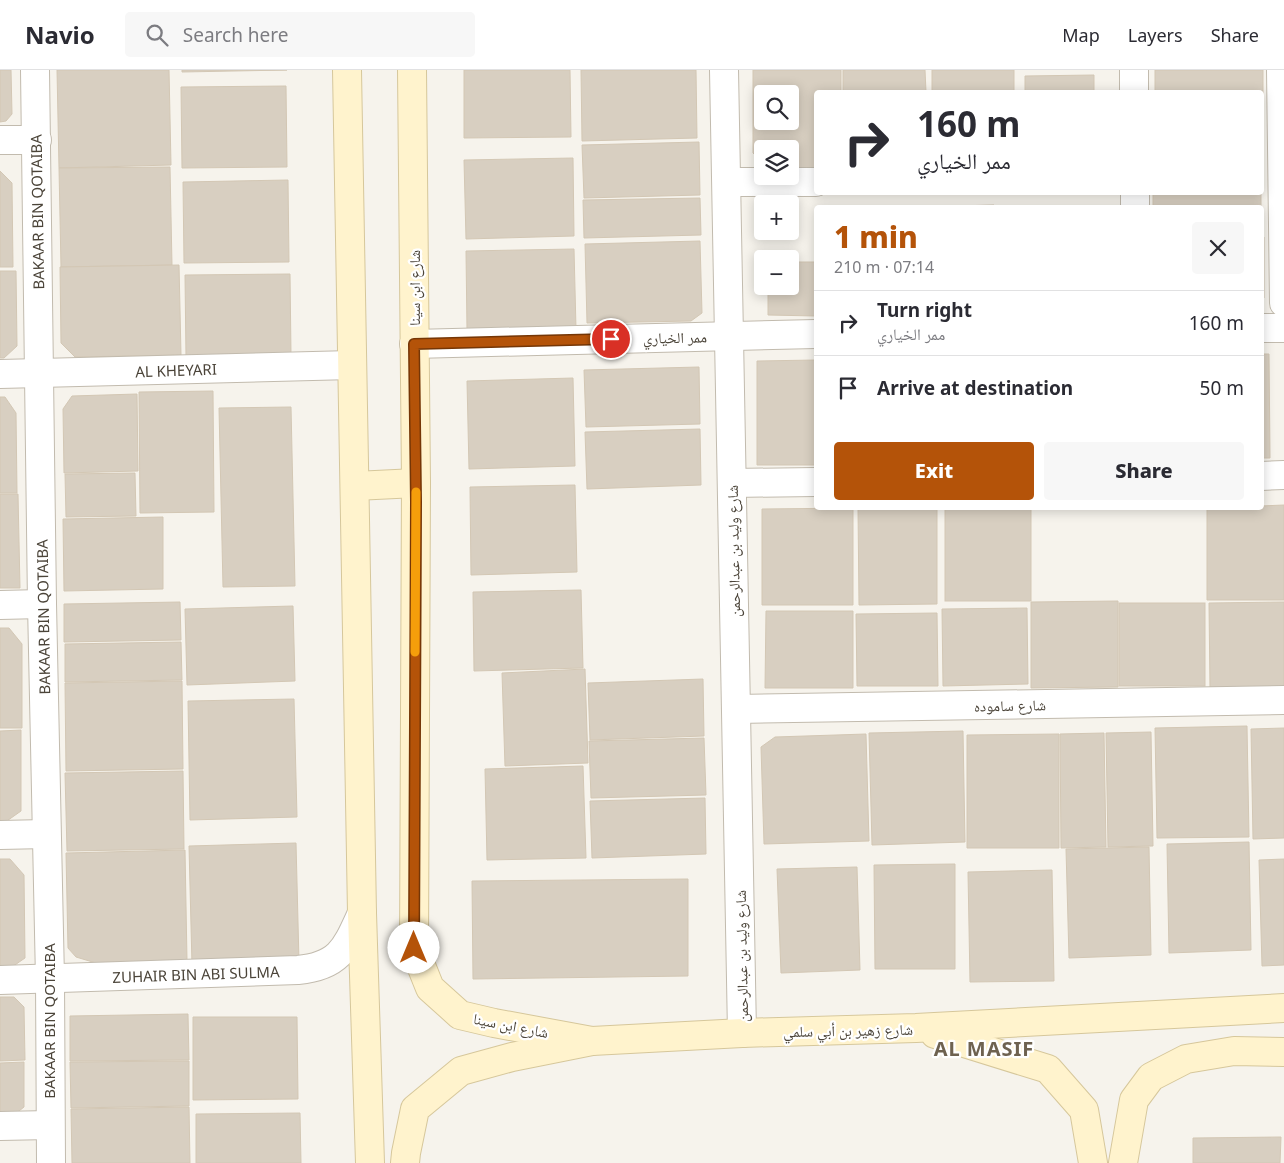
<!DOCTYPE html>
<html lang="en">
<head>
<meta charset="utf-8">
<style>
  :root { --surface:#fff; --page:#f7f7f7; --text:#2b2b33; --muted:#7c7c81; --line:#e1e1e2; --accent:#b45309 }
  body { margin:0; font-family:"Noto Sans","Noto Naskh Arabic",sans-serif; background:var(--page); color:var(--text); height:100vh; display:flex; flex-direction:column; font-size:19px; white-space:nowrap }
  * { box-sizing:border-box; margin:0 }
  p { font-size:16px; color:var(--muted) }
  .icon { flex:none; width:28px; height:28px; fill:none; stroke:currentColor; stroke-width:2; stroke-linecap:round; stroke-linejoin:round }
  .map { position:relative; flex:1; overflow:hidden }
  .drawer { position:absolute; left:814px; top:135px; width:450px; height:305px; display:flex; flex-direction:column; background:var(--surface); border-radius:5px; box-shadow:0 2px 12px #0003 }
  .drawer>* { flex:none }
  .hud { position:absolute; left:814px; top:20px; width:450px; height:105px; border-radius:5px; box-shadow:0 2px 12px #0003; background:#fff; color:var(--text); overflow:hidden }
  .buttons { position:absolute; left:754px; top:15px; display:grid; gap:10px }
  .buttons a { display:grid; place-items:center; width:45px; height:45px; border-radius:5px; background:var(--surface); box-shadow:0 2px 12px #0003; font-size:25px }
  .pin { position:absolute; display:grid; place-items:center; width:42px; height:42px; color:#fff; margin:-21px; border:2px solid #fff; border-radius:50%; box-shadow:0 1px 5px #0007 }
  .me { position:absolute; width:55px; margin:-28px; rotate:0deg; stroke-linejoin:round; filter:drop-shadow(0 0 4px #0008) }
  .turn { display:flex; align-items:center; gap:18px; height:105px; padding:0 20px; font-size:22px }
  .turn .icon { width:65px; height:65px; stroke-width:2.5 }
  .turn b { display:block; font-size:35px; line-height:42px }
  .round { display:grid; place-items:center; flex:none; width:52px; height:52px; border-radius:5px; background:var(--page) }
  .summary { display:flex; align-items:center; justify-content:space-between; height:85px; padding:0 20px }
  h1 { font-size:30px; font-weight:800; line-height:38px; color:var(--accent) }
  .primary-button { display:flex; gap:10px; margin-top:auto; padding:10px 20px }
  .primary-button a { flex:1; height:58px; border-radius:5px; background:var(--accent); color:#fff; font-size:20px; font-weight:800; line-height:58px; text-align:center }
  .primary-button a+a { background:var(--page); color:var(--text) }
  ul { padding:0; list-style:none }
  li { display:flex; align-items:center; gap:15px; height:65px; padding:0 20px; border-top:1px solid var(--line) }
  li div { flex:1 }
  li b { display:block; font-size:19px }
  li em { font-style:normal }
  header { display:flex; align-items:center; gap:30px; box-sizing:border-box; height:70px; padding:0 25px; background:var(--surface); border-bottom:1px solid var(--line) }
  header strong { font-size:24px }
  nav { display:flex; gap:28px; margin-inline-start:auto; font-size:18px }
  .search { width:350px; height:45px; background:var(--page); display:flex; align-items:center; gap:12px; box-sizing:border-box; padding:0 18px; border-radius:5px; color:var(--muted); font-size:19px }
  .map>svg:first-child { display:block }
  .building { fill:#d8cfc1; stroke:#d3c7b4; fill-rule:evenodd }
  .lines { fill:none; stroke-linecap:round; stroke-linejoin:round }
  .street-casing { stroke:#c2bbae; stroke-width:30 }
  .secondary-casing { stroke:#d6c79b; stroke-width:30 }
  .street { stroke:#fff; stroke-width:28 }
  .secondary { stroke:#fff3cd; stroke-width:28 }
  .route-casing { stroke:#753606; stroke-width:12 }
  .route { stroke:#b45309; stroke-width:9 }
  .slow { stroke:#f59e0b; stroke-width:9 }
  .labels { text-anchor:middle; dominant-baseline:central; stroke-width:4.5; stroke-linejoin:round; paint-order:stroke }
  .street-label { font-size:15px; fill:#4b4439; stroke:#fff }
  .district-label { font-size:20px; font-weight:bold; letter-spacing:1px; fill:#6e6250; stroke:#fff }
</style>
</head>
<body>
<header>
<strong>Navio</strong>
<div class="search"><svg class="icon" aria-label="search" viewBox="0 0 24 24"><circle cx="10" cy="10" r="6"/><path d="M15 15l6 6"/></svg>Search here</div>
<nav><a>Map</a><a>Layers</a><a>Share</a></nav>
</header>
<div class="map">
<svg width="1284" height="1093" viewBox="0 0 1284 1093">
  <rect width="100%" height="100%" fill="#f6f3ec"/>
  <!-- building -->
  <g class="building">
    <path d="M 0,0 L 11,0 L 12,44 L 6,51 L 0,52 Z"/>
    <path d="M 57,0 L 169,0 L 171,95 L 59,98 Z"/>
    <path d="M 182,0 L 287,0 L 182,2 Z"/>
    <path d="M 464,0 L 570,0 L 571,67 L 464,68 Z"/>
    <path d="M 581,0 L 696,0 L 697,68 L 582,71 Z"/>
    <path d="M 753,0 L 841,0 L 841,22 L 816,22 L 816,98 L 790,98 L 790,79 L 762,79 L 762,92 L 753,83 ZM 762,24 L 790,24 L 790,51 L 762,51 Z"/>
    <path d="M 843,0 L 925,0 L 926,22 L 843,22 Z"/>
    <rect x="932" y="0" width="82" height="22"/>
    <path d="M 1155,0 L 1263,0 L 1263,69 L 1261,69 L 1261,22 L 1155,22 Z"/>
    <path d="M 1094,5 L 1094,22 L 1025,22 L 1025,6 Z"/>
    <path d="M 286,16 L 287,97 L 182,98 L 181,17 Z"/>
    <path d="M 699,72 L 700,125 L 584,128 L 582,75 Z"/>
    <path d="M 573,88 L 574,166 L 466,169 L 464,90 Z"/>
    <path d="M 170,97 L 172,195 L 61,197 L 59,98 Z"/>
    <path d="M 0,101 L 12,113 L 13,197 L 0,197 Z"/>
    <path d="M 288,110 L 289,192 L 184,193 L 183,112 Z"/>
    <path d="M 1153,122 L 1261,122 L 1261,160 L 1261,138 L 1153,138 Z"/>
    <path d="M 700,128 L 701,165 L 584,168 L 583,130 Z"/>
    <path d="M 994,135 L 994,138 L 920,138 L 920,137 Z"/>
    <path d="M 918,136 L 918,138 L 843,138 L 843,137 Z"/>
    <path d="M 1261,167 L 1264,167 L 1264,228 L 1261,231 Z"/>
    <path d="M 700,171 L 702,243 L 691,251 L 587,253 L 585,174 Z"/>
    <path d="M 574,179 L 576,259 L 467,260 L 466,181 Z"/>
    <path d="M 790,192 L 816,192 L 816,246 L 768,245 L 768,216 L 790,216 Z"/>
    <path d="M 179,195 L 181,285 L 75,287 L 61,273 L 60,197 Z"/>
    <path d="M 0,201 L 16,201 L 17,276 L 4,288 L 0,288 Z"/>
    <path d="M 290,204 L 291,285 L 186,287 L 185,205 Z"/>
    <path d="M 1261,284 L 1269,284 L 1270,388 L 1261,388 Z"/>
    <path d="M 816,290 L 816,395 L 757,395 L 757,291 Z"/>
    <path d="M 699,297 L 700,354 L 586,357 L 584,300 Z"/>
    <path d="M 573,308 L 575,396 L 469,399 L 467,311 Z"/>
    <path d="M 213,321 L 214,442 L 140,443 L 139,322 Z"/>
    <path d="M 137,324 L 138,401 L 64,403 L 63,339 L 72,326 Z"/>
    <path d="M 0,327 L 5,327 L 16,343 L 17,423 L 0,423 Z"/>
    <path d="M 291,337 L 295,516 L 223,517 L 219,338 Z"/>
    <path d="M 700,359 L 701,415 L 587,419 L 585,362 Z"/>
    <path d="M 135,403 L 136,446 L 66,447 L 65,404 Z"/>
    <path d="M 575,415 L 577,502 L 471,505 L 470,417 Z"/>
    <path d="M 0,424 L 18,424 L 20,518 L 0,518 Z"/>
    <path d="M 1284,435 L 1284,530 L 1207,530 L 1207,438 L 1261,438 L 1261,436 Z"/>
    <path d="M 853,438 L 853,535 L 762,535 L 762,439 Z"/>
    <path d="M 858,438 L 937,438 L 937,534 L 859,535 Z"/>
    <rect x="945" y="438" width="86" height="93"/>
    <path d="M 163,447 L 163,519 L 64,521 L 63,449 Z"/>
    <path d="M 581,520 L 583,598 L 474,601 L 473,522 Z"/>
    <path d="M 1118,531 L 1118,617 L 1031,618 L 1031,532 Z"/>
    <path d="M 180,532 L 181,570 L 64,572 L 64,534 Z"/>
    <path d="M 1284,532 L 1284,617 L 1210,618 L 1209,533 Z"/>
    <rect x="1119" y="533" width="86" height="83"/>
    <path d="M 293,536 L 295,611 L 187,615 L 185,539 Z"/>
    <path d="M 1027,538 L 1028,614 L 943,616 L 942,539 Z"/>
    <path d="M 766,541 L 853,541 L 853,618 L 765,618 Z"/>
    <path d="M 937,543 L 938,616 L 857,616 L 856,544 Z"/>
    <path d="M 0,558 L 9,558 L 22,574 L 22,658 L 0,658 Z"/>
    <path d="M 181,572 L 182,610 L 65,612 L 65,574 Z"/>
    <path d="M 585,599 L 588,693 L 505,696 L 502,603 Z"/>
    <path d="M 703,609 L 704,666 L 590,670 L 588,613 Z"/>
    <path d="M 182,611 L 183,699 L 66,701 L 65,613 Z"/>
    <path d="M 294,629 L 297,747 L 190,750 L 188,631 Z"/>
    <path d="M 1247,656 L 1249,767 L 1157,768 L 1155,658 Z"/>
    <path d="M 1284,658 L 1284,768 L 1253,769 L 1251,659 Z"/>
    <path d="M 21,660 L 21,741 L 4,753 L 0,753 L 0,661 Z"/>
    <path d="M 963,661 L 965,772 L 872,775 L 869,663 Z"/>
    <path d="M 1151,662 L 1153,776 L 1108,777 L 1106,663 Z"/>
    <path d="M 1104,663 L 1106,777 L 1061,778 L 1060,664 Z"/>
    <path d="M 866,664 L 869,771 L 764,774 L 761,677 L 775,667 Z"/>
    <path d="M 1059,664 L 1059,778 L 967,778 L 967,665 Z"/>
    <path d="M 704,668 L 706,725 L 591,728 L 589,671 Z"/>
    <path d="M 583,696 L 586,788 L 487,790 L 485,699 Z"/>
    <path d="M 183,701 L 184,779 L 67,781 L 65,703 Z"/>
    <path d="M 705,728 L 706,784 L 592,788 L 590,731 Z"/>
    <path d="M 1249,772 L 1251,880 L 1169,883 L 1167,774 Z"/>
    <path d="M 296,773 L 299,892 L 192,895 L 189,776 Z"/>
    <path d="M 1149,777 L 1151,885 L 1069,888 L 1066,779 Z"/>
    <path d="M 185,780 L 187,891 L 96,893 L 76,887 L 68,878 L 66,783 Z"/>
    <path d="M 0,789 L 10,789 L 24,805 L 25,888 L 9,899 L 0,899 Z"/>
    <path d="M 1284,789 L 1284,895 L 1262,896 L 1259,790 Z"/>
    <path d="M 955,794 L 955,899 L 875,899 L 874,795 Z"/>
    <path d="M 857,797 L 860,900 L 781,903 L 777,799 Z"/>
    <path d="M 1052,800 L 1054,911 L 970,912 L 968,802 Z"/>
    <path d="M 688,809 L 688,906 L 473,909 L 472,811 Z"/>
    <path d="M 0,927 L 14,927 L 24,937 L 25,990 L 0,991 Z"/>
    <path d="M 188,944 L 189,990 L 70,991 L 70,946 Z"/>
    <path d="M 193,947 L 297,947 L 298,1029 L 193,1030 Z"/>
    <path d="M 189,991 L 189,1036 L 71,1038 L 70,992 Z"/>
    <path d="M 24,992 L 24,1037 L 14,1045 L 0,1045 L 0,993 Z"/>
    <path d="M 189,1037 L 190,1093 L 72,1093 L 71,1039 Z"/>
    <path d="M 300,1043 L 301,1093 L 196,1093 L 196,1044 Z"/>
    <path d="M 1281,1067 L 1280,1093 L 1193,1093 L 1193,1068 Z"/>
  </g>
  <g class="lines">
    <!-- street casing -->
    <g class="street-casing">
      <g id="street">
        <path d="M 35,0 L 42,534 L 50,909 L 51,1093"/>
        <path d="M 724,0 L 742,963"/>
        <path d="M 1134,0 L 1134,22"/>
        <path d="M 1281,0 L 1284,233"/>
        <path d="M 0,70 L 37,70"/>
        <path d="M 727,112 L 816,112"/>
        <path d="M 1135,122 L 1135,138"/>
        <path d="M 1261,258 L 1284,258"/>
        <path d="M 414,274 L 816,264"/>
        <path d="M 0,304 L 352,295"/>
        <path d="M 1261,406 L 1284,405"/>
        <path d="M 732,413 L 816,412"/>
        <path d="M 0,535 L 42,534"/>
        <path d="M 737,639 L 1284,630"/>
        <path d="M 0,765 L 46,764"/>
        <path d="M 0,910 L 298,900 C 340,896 346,878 362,843"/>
        <path d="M 0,1056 L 50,1055"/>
      </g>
    </g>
    <!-- secondary casing -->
    <g class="secondary-casing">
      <g id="secondary">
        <path d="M 347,0 L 362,843 L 370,1093"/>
        <path d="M 412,0 L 416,413 L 414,878 L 430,918 L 460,945 L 494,953 L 592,971"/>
        <path d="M 355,416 L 416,413"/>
        <path d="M 935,964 L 1048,999 L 1084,1040 L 1093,1093"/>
        <path d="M 405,1093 L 406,1083 L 415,1039 L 461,1001 L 512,987 L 592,971 L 742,963 L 916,958 L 1284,938"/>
        <path d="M 1123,1093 L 1134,1030 L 1151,1007 L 1186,989 L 1234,981 L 1284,982"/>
      </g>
    </g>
    <!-- street -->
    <use href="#street" class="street"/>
    <!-- secondary -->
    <use href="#secondary" class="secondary"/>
  </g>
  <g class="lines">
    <!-- route casing -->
    <g class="route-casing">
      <path id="route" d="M 414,878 L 416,432 L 414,274 L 611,269"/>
    </g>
    <!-- route -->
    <use href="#route" class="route"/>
    <!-- slow -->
    <path class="slow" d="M 415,582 L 416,422"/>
  </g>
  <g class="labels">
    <!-- street labels -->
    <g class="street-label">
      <text transform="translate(37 142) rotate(-91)">BAKAAR BIN QOTAIBA</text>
      <text transform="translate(414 218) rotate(-90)">شارع ابن سينا</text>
      <text transform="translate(675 267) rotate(-1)">ممر الخياري</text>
      <text transform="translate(176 300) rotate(-2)">AL KHEYARI</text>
      <text transform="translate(733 481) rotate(-91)">شارع وليد بن عبدالرحمن</text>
      <text transform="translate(43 547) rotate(-91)">BAKAAR BIN QOTAIBA</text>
      <text transform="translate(1010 635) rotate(-1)">شارع ساموده</text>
      <text transform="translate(741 886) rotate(-91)">شارع وليد بن عبدالرحمن</text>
      <text transform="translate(196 904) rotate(-2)">ZUHAIR BIN ABI SULMA</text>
      <text transform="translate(49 951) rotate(-90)">BAKAAR BIN QOTAIBA</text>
      <text transform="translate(511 955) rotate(11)">شارع ابن سينا</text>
      <text transform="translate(848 960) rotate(-1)">شارع زهير بن أبي سلمي</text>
    </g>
    <!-- district labels -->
    <g class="district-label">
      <text x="984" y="978">AL MASIF</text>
    </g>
  </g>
</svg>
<div class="buttons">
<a><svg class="icon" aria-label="search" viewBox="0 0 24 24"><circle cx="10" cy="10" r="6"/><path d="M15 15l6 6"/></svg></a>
<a><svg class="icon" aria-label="layers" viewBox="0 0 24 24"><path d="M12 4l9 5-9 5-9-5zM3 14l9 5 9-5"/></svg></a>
<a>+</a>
<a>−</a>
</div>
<div class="pin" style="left:611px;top:269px;background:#d93025"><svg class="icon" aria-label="arrive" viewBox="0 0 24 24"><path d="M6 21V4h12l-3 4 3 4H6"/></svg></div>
<svg class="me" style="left:414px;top:878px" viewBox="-20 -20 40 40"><circle r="19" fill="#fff"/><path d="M0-13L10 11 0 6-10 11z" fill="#b45309"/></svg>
<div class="hud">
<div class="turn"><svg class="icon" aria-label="right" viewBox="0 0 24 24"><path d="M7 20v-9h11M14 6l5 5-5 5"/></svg><div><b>160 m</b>ممر الخياري</div></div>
</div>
<section class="drawer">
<div class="summary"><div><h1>1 min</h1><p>210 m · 07:14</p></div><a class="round"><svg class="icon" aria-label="close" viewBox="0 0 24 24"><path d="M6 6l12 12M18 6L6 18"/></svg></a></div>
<ul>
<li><svg class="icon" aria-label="right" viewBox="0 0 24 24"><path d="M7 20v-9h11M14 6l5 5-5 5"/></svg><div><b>Turn right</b><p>ممر الخياري</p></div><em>160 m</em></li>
<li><svg class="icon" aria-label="arrive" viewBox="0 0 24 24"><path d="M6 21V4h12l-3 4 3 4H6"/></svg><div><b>Arrive at destination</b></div><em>50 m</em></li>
</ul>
<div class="primary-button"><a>Exit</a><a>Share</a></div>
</section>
</div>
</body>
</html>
